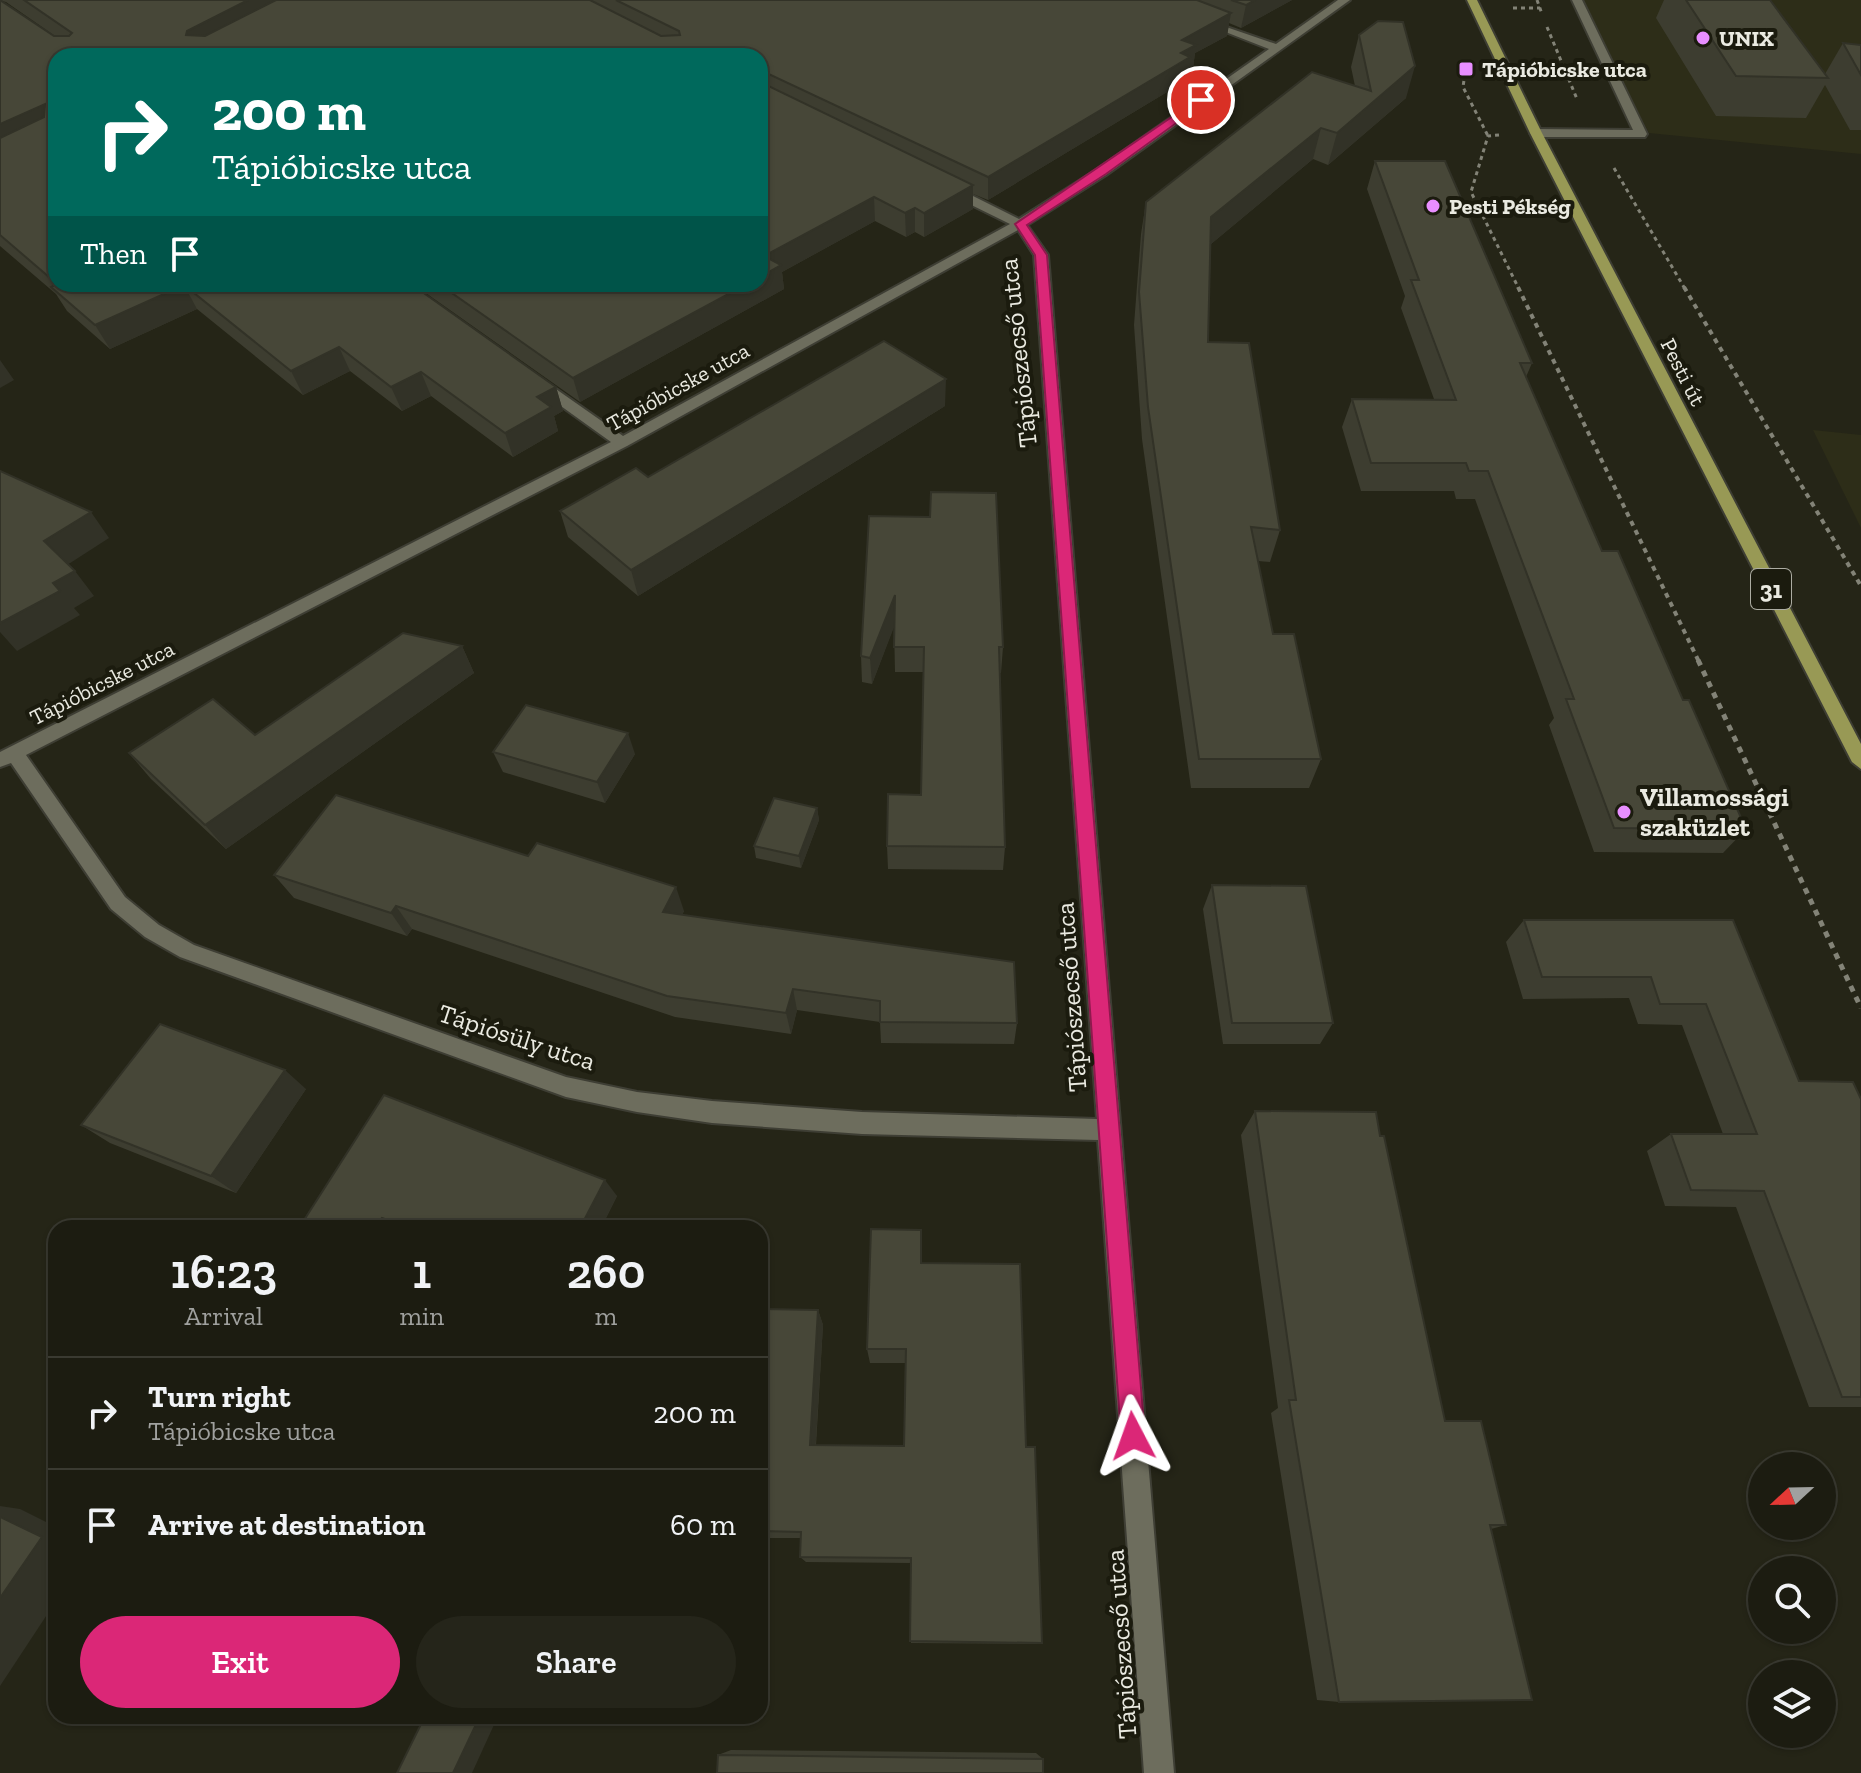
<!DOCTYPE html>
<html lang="en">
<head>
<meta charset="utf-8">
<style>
  :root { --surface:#1c1c11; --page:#25251a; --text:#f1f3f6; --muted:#a0a19f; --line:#3a3a31; --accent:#db2777 }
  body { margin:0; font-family:"Zilla Slab",serif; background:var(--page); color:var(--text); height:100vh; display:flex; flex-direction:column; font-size:30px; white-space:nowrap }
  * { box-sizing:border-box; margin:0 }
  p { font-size:26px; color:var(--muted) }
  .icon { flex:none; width:44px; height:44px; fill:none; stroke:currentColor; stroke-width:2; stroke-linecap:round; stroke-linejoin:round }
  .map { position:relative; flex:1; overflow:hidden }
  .sheet { position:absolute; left:48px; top:1220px; width:720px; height:504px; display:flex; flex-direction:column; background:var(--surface); border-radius:24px; box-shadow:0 2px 6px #0004,0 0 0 2px var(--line) }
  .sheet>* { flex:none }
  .banner { position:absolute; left:48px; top:48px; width:720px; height:244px; border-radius:24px; box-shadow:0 2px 6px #0004,0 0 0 2px var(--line); background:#00695c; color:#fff; overflow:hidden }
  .needle { width:52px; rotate:248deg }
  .controls { position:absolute; left:1748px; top:1452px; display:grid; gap:16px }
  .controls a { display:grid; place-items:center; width:88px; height:88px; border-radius:50%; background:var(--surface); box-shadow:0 2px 6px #0004,0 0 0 2px var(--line); font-size:40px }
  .pin { position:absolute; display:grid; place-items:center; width:68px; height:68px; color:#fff; margin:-34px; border:4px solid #fff; border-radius:50%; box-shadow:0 2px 8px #0007 }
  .me { position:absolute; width:88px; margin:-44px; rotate:356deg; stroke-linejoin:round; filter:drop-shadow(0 0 6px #0008) }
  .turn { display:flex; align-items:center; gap:28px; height:168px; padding:0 32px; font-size:36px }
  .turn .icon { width:104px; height:104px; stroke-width:2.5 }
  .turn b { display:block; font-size:56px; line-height:68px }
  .then { display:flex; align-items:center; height:76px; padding:0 32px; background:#0003; gap:16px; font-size:30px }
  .eta { display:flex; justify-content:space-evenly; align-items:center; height:136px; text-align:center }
  .eta b { font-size:48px; font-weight:600; line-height:56px }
  .action { display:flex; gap:16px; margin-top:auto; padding:16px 32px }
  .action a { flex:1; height:92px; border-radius:48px; background:var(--accent); color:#fff; font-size:32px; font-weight:600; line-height:92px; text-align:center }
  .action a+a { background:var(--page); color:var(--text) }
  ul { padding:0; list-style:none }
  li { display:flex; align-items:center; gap:24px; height:112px; padding:0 32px; border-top:2px solid var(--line) }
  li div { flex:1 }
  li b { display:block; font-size:30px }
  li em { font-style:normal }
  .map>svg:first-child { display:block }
  .built { fill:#2d2d18 }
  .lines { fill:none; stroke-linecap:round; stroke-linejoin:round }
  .service-casing { stroke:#3e3e34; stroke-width:4 }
  .minor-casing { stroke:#3e3e34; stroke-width:4 }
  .primary-casing { stroke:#3e3e34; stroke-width:4 }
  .path-far2 { stroke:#838377; stroke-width:3; stroke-dasharray:4 4; stroke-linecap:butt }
  .path-far1 { stroke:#838377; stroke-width:4; stroke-dasharray:5 5; stroke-linecap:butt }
  .path { stroke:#838377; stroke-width:5; stroke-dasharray:6 6; stroke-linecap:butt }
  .service { fill:#6d6d5d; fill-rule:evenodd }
  .minor { fill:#6d6d5d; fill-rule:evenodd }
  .primary { fill:#989955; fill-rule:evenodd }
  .wall { fill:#3d3d30; fill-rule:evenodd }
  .shaded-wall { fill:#323227 }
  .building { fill:#474738; stroke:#323227; stroke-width:2 }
  .route { fill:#db2777; stroke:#8e194d; stroke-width:2 }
  .poi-dot { fill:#e88eff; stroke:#1b1b0e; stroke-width:3 }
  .labels { text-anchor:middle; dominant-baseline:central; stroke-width:8; stroke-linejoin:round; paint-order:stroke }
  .far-poi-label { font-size:22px; font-weight:bold; fill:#eaeae1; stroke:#1b1b0e; text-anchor:start }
  .far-street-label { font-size:22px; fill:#eaeae1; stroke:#1b1b0e }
  .shield { fill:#1b1b0e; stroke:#acaca2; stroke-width:2 }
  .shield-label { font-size:24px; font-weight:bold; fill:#eaeae1 }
  .street-label { font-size:26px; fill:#eaeae1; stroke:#1b1b0e }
  .poi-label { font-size:26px; font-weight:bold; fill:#eaeae1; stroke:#1b1b0e; text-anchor:start }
</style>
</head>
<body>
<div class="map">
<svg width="1861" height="1773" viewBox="0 0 1861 1773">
  <rect width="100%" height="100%" fill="#252517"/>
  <!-- built -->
  <g class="built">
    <path d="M 1578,0 L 1861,0 L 1861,154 L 1649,133 Z"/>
    <path d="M 1813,430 L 1861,435 L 1861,528 Z"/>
  </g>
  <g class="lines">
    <!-- service casing -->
    <g class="service-casing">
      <path id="service" d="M 1572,0 L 1582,0 L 1647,134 L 1645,137 L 1536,137 L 1530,133 L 1536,129 L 1633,130 Z"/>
    </g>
    <!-- minor casing -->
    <g class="minor-casing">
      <path id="minor" d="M 1338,0 L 1350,0 L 1106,175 L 1027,225 L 1048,255 L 1174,1773 L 1144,1773 L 1098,1140 L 862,1134 L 712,1123 L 637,1112 L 566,1097 L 180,957 L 145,937 L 111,909 L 11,763 L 0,767 L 0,752 L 611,442 L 533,386 L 533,380 L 543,380 L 623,436 L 1010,224 L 947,193 L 947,187 L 955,187 L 1019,219 L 1098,169 L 1269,49 L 1200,22 L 1200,18 L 1276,44 ZM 1018,230 L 1034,255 L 1097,1119 L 862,1112 L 712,1101 L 637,1092 L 566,1077 L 194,945 L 159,925 L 125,897 L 26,755 L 627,446 Z"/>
    </g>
    <!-- primary casing -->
    <g class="primary-casing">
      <path id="primary" d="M 1467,0 L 1477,0 L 1542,133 L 1861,744 L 1861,769 L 1852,762 L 1530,133 Z"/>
    </g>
    <!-- path-far2 -->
    <g class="path-far2">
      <path d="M 1537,0 L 1542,14"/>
      <path d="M 1513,8 L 1540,8"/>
      <path d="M 1547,27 L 1577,99"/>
      <path d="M 1465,73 L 1463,87 L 1488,136"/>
      <path d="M 1499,135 L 1488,136 L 1471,192 L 1519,289"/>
      <path d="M 1614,168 L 1685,289"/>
    </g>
    <!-- path-far1 -->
    <g class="path-far1">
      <path d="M 1518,287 L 1699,662"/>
      <path d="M 1684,287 L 1861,586"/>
    </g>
    <!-- path -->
    <path class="path" d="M 1698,660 L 1861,1008"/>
    <!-- service -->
    <use href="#service" class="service"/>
    <!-- minor -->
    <use href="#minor" class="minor"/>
    <!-- primary -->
    <use href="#primary" class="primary"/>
  </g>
  <!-- wall -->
  <g class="wall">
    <path d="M 0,0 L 1292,0 L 1241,28 L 1229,23 L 1227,36 L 1195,53 L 1193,68 L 1188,71 L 1187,80 L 988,200 L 973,194 L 973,209 L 924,237 L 915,232 L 906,237 L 875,221 L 782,272 L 784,289 L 580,402 L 413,284 L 760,284 L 760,56 L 56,56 L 411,284 L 556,387 L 563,411 L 554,416 L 558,431 L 513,457 L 431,396 L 402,411 L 350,371 L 303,395 L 197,309 L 110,349 L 67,311 L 56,294 L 0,246 ZM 1,1 L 6,2 L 55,36 Z"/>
    <path d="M 1664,0 L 1770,0 L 1825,74 L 1843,43 L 1861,45 L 1861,130 L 1850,130 L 1825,85 L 1806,118 L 1716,116 L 1656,18 Z"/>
    <path d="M 1359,35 L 1406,98 L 1328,165 L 1313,159 L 1211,244 L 1208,342 L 1280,530 L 1270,562 L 1258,561 L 1273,634 L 1321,759 L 1309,788 L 1191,788 L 1142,439 L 1134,325 L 1141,234 L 1146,202 L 1355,86 L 1351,67 Z"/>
    <path d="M 1375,161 L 1532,363 L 1526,377 L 1602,551 L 1683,700 L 1746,829 L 1723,853 L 1594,852 L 1549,725 L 1554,718 L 1475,499 L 1456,499 L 1454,491 L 1361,491 L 1342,427 L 1352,399 L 1434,399 L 1401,308 L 1405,296 L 1367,189 Z"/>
    <path d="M 945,406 L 638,596 L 568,537 L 560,511 L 648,477 Z"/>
    <path d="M 869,516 L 1003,647 L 1001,673 L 999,673 L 1005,847 L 1003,870 L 888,869 L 887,846 L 921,795 L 923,672 L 895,672 L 894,626 L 872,684 L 862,682 L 861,656 Z"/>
    <path d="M 462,646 L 474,673 L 226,849 L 151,779 L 129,753 L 255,735 Z"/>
    <path d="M 493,752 L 635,754 L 605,803 L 503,772 Z"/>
    <path d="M 817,808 L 819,820 L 801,868 L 756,858 L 754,846 Z"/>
    <path d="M 274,875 L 684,911 L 682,915 L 1017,1023 L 1014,1044 L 881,1043 L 880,1022 L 797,1010 L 791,1034 L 675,1017 L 412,929 L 407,936 L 294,898 Z"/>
    <path d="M 1212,885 L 1333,1023 L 1320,1044 L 1223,1044 L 1203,909 Z"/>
    <path d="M 1524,920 L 1733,920 L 1799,1081 L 1861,1099 L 1861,1407 L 1809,1407 L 1736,1207 L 1665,1206 L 1647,1151 L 1671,1134 L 1723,1134 L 1682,1025 L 1638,1024 L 1629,998 L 1523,999 L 1506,942 Z"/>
    <path d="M 306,1089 L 236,1193 L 110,1143 L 81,1125 Z"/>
    <path d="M 384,1095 L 617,1196 L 601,1228 L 299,1228 Z"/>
    <path d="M 1255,1111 L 1380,1136 L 1445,1421 L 1506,1525 L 1491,1529 L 1339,1702 L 1317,1700 L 1271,1413 L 1278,1408 L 1241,1135 Z"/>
    <path d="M 921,1263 L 1026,1447 L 1042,1643 L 1037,1644 L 911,1643 L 910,1563 L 806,1562 L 800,1557 L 801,1538 L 760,1538 L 760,1309 L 818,1310 L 823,1325 L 816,1445 L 904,1446 L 905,1363 L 870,1363 L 867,1349 Z"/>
    <path d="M 731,1750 L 1036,1753 L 1043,1759 L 718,1755 Z"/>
  </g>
  <!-- shaded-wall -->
  <g class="shaded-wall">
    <path d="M 248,0 L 301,0 L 197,56 L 186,35 L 187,31 Z"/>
    <path d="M 1255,0 L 1292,0 L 1241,28 L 1246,5 Z"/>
    <path d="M 1231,13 L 1227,36 L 1195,53 L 1193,68 L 1188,71 L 1187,80 L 988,200 L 988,177 L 1182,40 Z"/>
    <path d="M 1415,66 L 1406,98 L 1328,165 L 1337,133 Z"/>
    <path d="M 45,104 L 56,123 L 0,154 L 0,124 Z"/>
    <path d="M 1321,128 L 1313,159 L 1205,249 L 1211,217 Z"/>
    <path d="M 973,185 L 973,209 L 924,237 L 924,213 Z"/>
    <path d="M 874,197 L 875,221 L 782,272 L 784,289 L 580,402 L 573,378 L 747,284 L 760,284 L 760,277 L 764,256 Z"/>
    <path d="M 915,208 L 915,232 L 906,237 L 905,213 Z"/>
    <path d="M 184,285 L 197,309 L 110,349 L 95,325 Z"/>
    <path d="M 339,347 L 350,371 L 303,395 L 291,371 Z"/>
    <path d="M 0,360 L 14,380 L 0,388 Z"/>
    <path d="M 421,372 L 431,396 L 402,411 L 391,387 Z"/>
    <path d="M 946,379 L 945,406 L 638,596 L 631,570 Z"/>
    <path d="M 556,387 L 563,411 L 554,416 L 558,431 L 513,457 L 505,433 L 537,397 Z"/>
    <path d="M 91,512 L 109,538 L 64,567 L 44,541 Z"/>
    <path d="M 75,571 L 94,596 L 74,608 L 80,615 L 17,651 L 0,632 L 0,623 L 53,583 Z"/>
    <path d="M 895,595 L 896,622 L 872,684 L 870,658 Z"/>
    <path d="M 462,646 L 474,673 L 226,849 L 205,825 Z"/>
    <path d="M 628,733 L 635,754 L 605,803 L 597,782 Z"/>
    <path d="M 817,808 L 819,820 L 801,868 L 799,856 Z"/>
    <path d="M 676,887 L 684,911 L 671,935 L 663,912 Z"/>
    <path d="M 396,906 L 412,929 L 407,936 L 391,913 Z"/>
    <path d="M 793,989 L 797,1010 L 791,1034 L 786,1013 Z"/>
    <path d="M 285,1070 L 306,1089 L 236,1193 L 211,1176 Z"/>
    <path d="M 605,1180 L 617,1196 L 601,1228 L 580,1228 Z"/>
    <path d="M 382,1218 L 394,1228 L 375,1228 Z"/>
    <path d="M 818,1310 L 823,1325 L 815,1455 L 810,1445 Z"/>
    <path d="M 0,1506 L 20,1509 L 56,1527 L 56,1601 L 0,1686 Z"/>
    <path d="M 480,1716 L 498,1716 L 472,1773 L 453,1773 Z"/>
  </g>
  <!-- building -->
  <g class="building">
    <path d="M 0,0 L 54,36 L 69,36 L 72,33 L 24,0 L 248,0 L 187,31 L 186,35 L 205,36 L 276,0 L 590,0 L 661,36 L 680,35 L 679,31 L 616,0 L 1197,0 L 1231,13 L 1182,40 L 1196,45 L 1181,53 L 1190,57 L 988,177 L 760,70 L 760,56 L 56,56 L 56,283 L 0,235 L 0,138 L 44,117 L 45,104 L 0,124 Z"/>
    <path d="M 1231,0 L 1255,0 L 1246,5 Z"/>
    <path d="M 1686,0 L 1770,0 L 1828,78 L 1736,76 Z"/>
    <path d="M 1378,21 L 1403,22 L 1415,66 L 1337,133 L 1321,128 L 1211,217 L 1208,342 L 1249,343 L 1280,530 L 1251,527 L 1273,634 L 1294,634 L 1321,759 L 1199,759 L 1148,407 L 1139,292 L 1146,202 L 1312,72 L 1371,91 L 1359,35 Z"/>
    <path d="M 1843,43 L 1861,45 L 1861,75 Z"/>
    <path d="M 760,82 L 973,185 L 924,213 L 915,208 L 905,213 L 874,197 L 764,256 L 781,265 L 760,277 Z"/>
    <path d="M 1375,161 L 1445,161 L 1532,363 L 1520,363 L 1602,551 L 1618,551 L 1683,700 L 1689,700 L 1746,829 L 1614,828 L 1566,699 L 1574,699 L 1488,471 L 1469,471 L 1466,463 L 1371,463 L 1352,399 L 1456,400 L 1411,280 L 1419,280 Z"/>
    <path d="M 57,284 L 411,284 L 556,387 L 537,397 L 551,407 L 505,433 L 421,372 L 391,387 L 339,347 L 291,371 L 184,285 L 95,325 L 51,287 Z"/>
    <path d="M 439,284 L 747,284 L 573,378 Z"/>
    <path d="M 884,341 L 946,379 L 631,570 L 560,511 L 636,468 L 648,477 Z"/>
    <path d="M 0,471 L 91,512 L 44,541 L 75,571 L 53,583 L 60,591 L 0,623 Z"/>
    <path d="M 931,492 L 996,493 L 1003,647 L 999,647 L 1005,847 L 887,846 L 888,794 L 921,795 L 924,647 L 894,647 L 895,595 L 870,658 L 861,656 L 869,516 L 930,517 Z"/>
    <path d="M 403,633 L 462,646 L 205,825 L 129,753 L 213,699 L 255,735 Z"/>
    <path d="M 526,705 L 628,733 L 597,782 L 493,752 Z"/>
    <path d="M 336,795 L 528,856 L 537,843 L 676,887 L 663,912 L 1014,962 L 1017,1023 L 880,1022 L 880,1001 L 793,989 L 786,1013 L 667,996 L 396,906 L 391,913 L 274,875 Z"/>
    <path d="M 774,798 L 817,808 L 799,856 L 754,846 Z"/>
    <path d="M 1212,885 L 1306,886 L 1333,1023 L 1232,1023 Z"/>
    <path d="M 1524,920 L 1733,920 L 1799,1081 L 1853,1082 L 1861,1099 L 1861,1397 L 1842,1397 L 1764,1191 L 1691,1190 L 1671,1134 L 1757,1134 L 1706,1004 L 1660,1004 L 1651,977 L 1542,977 Z"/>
    <path d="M 160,1024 L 285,1070 L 211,1176 L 81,1125 Z"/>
    <path d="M 384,1095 L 605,1180 L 580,1228 L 410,1228 L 382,1218 L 375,1228 L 299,1228 Z"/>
    <path d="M 1255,1111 L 1376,1112 L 1380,1136 L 1384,1136 L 1445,1421 L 1481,1421 L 1506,1525 L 1490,1525 L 1532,1700 L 1339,1702 L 1289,1400 L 1296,1400 Z"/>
    <path d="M 871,1229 L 921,1230 L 921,1263 L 1020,1264 L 1026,1447 L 1035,1447 L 1042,1643 L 910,1641 L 911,1558 L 800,1557 L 801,1532 L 760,1531 L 760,1309 L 818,1310 L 810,1445 L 904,1446 L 906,1349 L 867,1349 Z"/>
    <path d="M 0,1517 L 42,1537 L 0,1598 Z"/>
    <path d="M 425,1716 L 480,1716 L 453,1773 L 397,1773 Z"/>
    <path d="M 718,1755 L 1043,1759 L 1043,1773 L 717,1773 Z"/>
  </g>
  <!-- route -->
  <path class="route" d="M 1201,97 L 1204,103 L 1106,174 L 1027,225 L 1047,255 L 1145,1436 L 1141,1445 L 1133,1448 L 1125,1445 L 1121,1436 L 1035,255 L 1015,224 Z"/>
  <!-- markers -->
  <g class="poi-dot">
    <circle cx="1703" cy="38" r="8"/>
    <rect x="1458" y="61" width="16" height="16" rx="4"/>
    <circle cx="1433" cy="206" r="8"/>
    <circle cx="1624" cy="812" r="8"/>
  </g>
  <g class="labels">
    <!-- far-poi labels -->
    <g class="far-poi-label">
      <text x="1719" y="38">UNIX</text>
      <text x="1482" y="69">Tápióbicske utca</text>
      <text x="1449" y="206">Pesti Pékség</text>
    </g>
    <!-- far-street labels -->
    <g class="far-street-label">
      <text transform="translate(1683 372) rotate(63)">Pesti út</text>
      <text transform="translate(678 387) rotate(-29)">Tápióbicske utca</text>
      <text transform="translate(102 683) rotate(-27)">Tápióbicske utca</text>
    </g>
    <!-- shield labels -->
    <rect class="shield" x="1751" y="569" width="40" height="40" rx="6"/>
    <g class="shield-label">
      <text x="1771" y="589">31</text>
    </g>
    <!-- street labels -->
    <g class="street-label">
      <text transform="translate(1018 353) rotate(-96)">Tápiószecső utca</text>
      <text transform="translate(1071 997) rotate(-94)">Tápiószecső utca</text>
      <text transform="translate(517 1037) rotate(18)">Tápiósüly utca</text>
      <text transform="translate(1121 1644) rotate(-94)">Tápiószecső utca</text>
    </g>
    <!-- poi labels -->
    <g class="poi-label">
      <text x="1640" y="797">Villamossági<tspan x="1640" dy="30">szaküzlet</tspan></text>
    </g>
  </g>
</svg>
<div class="controls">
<a><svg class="needle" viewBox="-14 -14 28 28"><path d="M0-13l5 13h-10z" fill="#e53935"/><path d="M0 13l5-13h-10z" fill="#a0a19f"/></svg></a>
<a><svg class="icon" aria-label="search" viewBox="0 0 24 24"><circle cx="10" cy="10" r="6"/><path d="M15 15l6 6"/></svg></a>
<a><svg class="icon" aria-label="layers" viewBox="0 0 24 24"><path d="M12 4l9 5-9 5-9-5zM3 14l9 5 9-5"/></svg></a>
</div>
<div class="pin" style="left:1201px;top:100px;background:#d93025"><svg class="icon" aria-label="arrive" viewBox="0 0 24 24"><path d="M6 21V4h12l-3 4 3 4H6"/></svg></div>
<svg class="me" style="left:1133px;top:1436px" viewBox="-20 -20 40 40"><path d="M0-17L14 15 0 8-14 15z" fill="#db2777" stroke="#fff" stroke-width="4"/></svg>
<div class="banner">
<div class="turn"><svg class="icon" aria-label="right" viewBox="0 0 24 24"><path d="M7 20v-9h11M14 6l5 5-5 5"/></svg><div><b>200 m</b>Tápióbicske utca</div></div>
<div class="then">Then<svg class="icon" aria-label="arrive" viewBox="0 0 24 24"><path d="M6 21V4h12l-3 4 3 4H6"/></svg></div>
</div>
<section class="sheet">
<div class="eta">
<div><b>16:23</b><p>Arrival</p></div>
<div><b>1</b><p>min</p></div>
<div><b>260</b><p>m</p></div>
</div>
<ul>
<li><svg class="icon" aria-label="right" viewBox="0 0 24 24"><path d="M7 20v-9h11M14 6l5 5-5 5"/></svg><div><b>Turn right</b><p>Tápióbicske utca</p></div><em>200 m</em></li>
<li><svg class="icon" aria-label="arrive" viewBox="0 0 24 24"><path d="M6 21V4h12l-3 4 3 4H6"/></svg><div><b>Arrive at destination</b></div><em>60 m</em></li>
</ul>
<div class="action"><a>Exit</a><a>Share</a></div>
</section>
</div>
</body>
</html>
